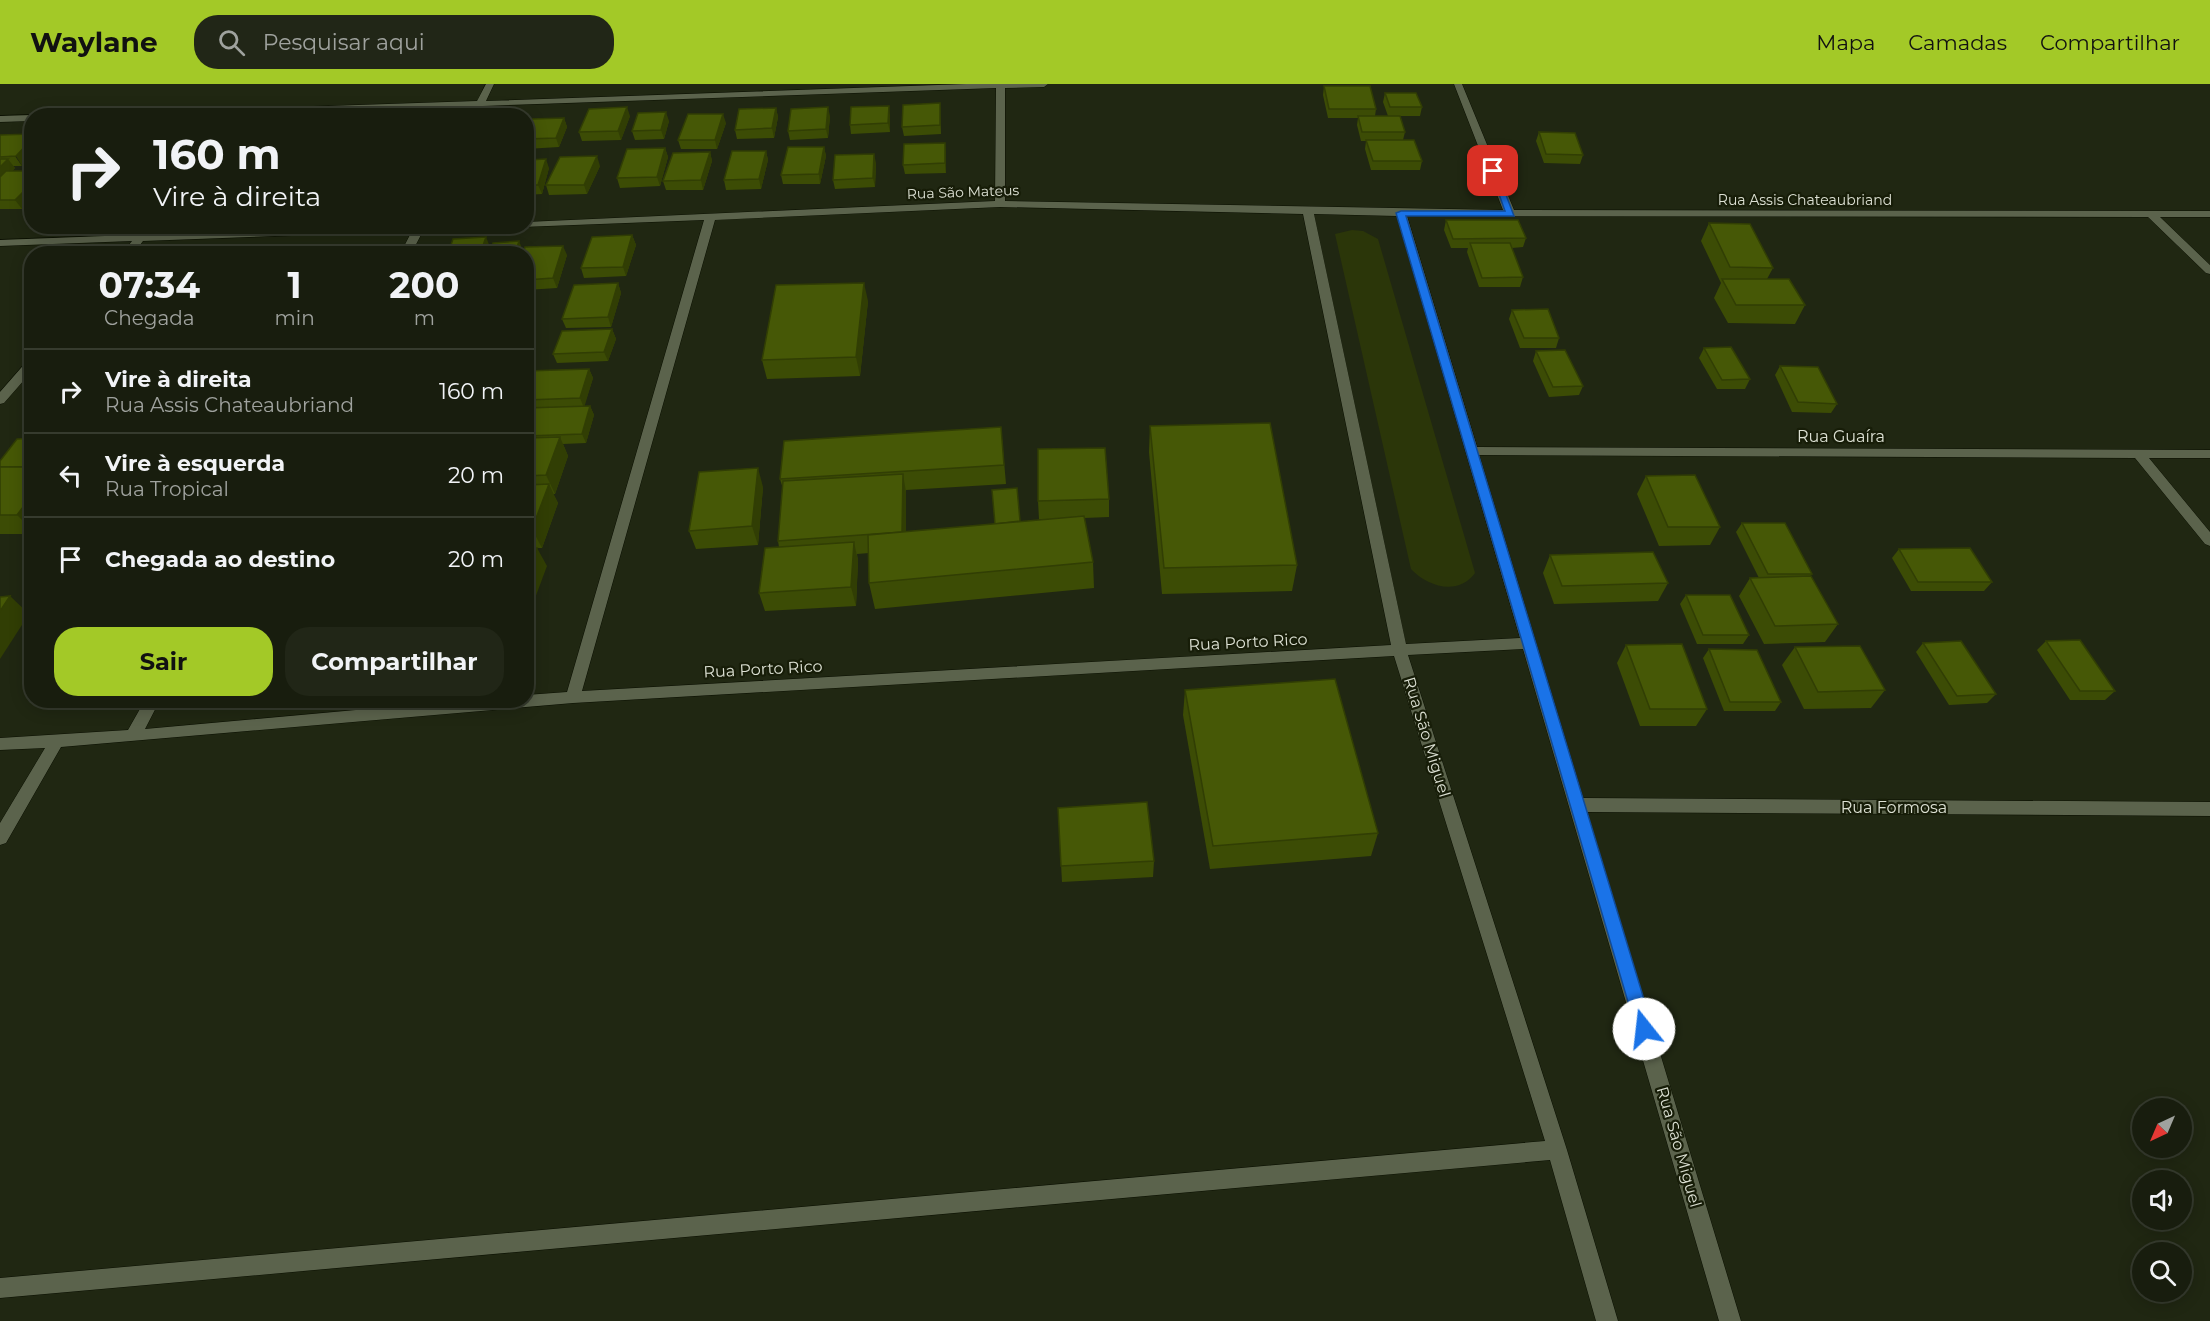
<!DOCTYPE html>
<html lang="pt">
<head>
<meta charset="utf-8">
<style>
  :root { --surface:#181d0e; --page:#212617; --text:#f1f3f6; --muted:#9fa29e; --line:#363b2e; --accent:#a3c927 }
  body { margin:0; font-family:Montserrat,sans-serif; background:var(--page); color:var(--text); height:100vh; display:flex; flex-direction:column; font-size:22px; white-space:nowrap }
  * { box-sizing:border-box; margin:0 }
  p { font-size:20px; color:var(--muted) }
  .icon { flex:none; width:33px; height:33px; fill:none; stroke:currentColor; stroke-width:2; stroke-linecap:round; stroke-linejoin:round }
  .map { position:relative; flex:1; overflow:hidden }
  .details { position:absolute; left:24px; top:162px; width:510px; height:462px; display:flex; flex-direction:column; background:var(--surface); border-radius:24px; box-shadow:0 3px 15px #0003,0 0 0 2px var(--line) }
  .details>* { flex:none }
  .top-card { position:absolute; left:24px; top:24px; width:510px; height:126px; border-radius:24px; box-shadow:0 3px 15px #0003,0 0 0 2px var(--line); background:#181d0e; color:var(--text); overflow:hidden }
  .needle { width:39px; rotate:224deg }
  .buttons { position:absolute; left:2132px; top:1014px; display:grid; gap:12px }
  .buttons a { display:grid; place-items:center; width:60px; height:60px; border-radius:50%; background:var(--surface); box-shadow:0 3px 15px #0003,0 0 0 2px var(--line); font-size:30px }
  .pin { position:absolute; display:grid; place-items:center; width:51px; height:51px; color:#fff; margin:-26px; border-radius:12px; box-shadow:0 3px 9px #0006 }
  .me { position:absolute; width:66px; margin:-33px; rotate:344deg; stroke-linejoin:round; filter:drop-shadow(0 0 4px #0008) }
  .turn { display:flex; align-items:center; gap:21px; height:126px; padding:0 30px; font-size:27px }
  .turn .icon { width:78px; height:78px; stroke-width:2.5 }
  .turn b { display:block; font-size:42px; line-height:51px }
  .eta { display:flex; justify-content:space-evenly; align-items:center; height:102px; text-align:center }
  .eta b { font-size:36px; font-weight:700; line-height:42px }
  .primary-button { display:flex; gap:12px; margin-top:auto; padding:12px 30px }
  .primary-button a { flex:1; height:69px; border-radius:24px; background:var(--accent); color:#111; font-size:24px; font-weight:700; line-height:69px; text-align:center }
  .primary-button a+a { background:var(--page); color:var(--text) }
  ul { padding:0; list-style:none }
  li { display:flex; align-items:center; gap:18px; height:84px; padding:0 30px; border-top:2px solid var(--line) }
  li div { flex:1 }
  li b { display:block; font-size:22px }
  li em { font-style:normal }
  header { display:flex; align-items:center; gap:36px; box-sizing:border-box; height:84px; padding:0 30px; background:var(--accent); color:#111 }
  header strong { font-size:28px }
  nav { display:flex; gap:33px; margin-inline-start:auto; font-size:21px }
  .search { width:420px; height:54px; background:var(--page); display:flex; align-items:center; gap:15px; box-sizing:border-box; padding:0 21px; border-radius:24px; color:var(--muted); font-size:22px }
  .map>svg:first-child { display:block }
  .green { fill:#2b3609 }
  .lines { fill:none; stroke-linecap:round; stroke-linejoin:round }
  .minor-casing { stroke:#0a0f00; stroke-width:1 }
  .minor { fill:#5b634c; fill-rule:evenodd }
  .wall { fill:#3c4c05 }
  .shaded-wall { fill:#313e04 }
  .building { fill:#465806; stroke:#313e04; stroke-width:1.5 }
  .route { fill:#1a73e8; stroke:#114b97; stroke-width:1.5 }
  .labels { text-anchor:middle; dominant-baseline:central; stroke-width:4.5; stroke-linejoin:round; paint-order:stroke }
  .far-street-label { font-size:14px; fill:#dce0d3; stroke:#171d08 }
  .street-label { font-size:16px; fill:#dce0d3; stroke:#171d08 }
</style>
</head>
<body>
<header>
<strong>Waylane</strong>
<div class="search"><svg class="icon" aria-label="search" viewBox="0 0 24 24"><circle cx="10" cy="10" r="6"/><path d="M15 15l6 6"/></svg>Pesquisar aqui</div>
<nav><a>Mapa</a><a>Camadas</a><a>Compartilhar</a></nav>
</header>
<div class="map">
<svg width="2210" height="1237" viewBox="0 0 2210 1237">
  <rect width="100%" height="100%" fill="#202712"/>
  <!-- green -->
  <path class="green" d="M 1352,146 L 1363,147 L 1378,155 L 1475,489 C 1458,512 1428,503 1411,485 L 1335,150 Z"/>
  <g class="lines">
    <!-- minor casing -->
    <g class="minor-casing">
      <g id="minor">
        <path d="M 486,0 L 494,0 L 486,17 L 966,0 L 1048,0 L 1044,3 L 1005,4 L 1005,117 L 1503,126 L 1454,0 L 1462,0 L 1514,126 L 2210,127 L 2210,133 L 2160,133 L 2210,181 L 2210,190 L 2206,189 L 2148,133 L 1407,132 L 1477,363 L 2210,366 L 2210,374 L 2149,374 L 2210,448 L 2210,462 L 2205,460 L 2135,374 L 1479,371 L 1583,714 L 2210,718 L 2210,732 L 1587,728 L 1741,1237 L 1719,1237 L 1523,565 L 1408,571 L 1567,1066 L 1618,1237 L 1596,1237 L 1550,1076 L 0,1214 L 0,1194 L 1545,1057 L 1394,572 L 573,619 L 61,663 L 6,759 L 0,761 L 0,739 L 45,664 L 0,666 L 0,654 L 128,646 L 145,616 L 160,616 L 145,645 L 466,616 L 526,616 L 526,611 L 567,608 L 704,136 L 522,143 L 526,142 L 526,138 L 995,117 L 996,4 L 483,22 L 476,32 L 470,29 L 474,23 L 216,32 L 118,32 L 122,29 L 477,17 ZM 1000,123 L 1303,130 L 1391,561 L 582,607 L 715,136 ZM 1314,130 L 1397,132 L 1520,554 L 1406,560 Z"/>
        <path d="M 32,31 L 32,37 L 0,38 L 0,32 Z"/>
        <path d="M 369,142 L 474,142 L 469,145 L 423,147 L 411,170 L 400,170 L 412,147 L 143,157 L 133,170 L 122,170 L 132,157 L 0,162 L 0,156 Z"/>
        <path d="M 28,276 L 32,276 L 32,287 L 4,319 L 0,320 L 0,308 Z"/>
      </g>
    </g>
    <!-- minor -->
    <use href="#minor" class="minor"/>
  </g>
  <!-- wall -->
  <g class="wall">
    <path d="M 1324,2 L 1376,25 L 1375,32 L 1388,32 L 1383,18 L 1385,9 L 1422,23 L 1420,32 L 1400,32 L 1405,48 L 1403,56 L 1422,77 L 1420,86 L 1371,86 L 1365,65 L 1366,57 L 1361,57 L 1357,41 L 1358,34 L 1328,34 L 1323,11 Z"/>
    <path d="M 940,19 L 941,50 L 904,52 L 902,43 Z"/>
    <path d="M 776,24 L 778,33 L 774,54 L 737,55 L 735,46 Z"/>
    <path d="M 890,31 L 890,48 L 851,50 L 850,41 Z"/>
    <path d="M 630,32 L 621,56 L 582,57 L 579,48 Z"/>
    <path d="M 830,32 L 828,54 L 790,56 L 788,47 Z"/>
    <path d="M 564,34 L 567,43 L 559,63 L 526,65 L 526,42 Z"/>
    <path d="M 669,37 L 664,55 L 635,56 L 632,47 Z"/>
    <path d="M 726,39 L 717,65 L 681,65 L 678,56 Z"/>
    <path d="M 1539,48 L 1583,71 L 1580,80 L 1544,79 L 1536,57 Z"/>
    <path d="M 0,51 L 22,82 L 13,82 L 15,84 L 12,87 L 32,87 L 32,115 L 22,125 L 0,125 Z"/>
    <path d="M 945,59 L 946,89 L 905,90 L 903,81 Z"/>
    <path d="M 824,63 L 826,72 L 820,100 L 783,100 L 781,91 Z"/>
    <path d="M 665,64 L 668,73 L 660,102 L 620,104 L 617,94 Z"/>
    <path d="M 766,67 L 768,76 L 761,105 L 726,106 L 724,96 Z"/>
    <path d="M 710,68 L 712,77 L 703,106 L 666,106 L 663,97 Z"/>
    <path d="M 526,76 L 549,84 L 542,110 L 526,111 Z"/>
    <path d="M 876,79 L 875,103 L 835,105 L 833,96 Z"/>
    <path d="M 600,82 L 587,110 L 549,111 L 546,101 Z"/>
    <path d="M 1446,136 L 1526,154 L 1523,163 L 1512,164 L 1523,193 L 1520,203 L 1479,203 L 1467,168 L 1468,164 L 1451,164 L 1444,146 Z"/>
    <path d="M 1709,139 L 1773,184 L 1767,195 L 1805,221 L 1795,240 L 1728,239 L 1714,214 L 1721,199 L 1701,157 Z"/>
    <path d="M 632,151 L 636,161 L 626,192 L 584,194 L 581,184 Z"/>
    <path d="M 526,170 L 567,171 L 557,204 L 526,206 Z"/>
    <path d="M 618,199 L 621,209 L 611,243 L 566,244 L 562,235 Z"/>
    <path d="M 868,217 L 860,292 L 767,295 L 762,276 Z"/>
    <path d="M 1512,226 L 1559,254 L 1556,264 L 1520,264 L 1509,235 Z"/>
    <path d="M 612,245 L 616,255 L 608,277 L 557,279 L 553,270 Z"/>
    <path d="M 1704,264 L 1750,295 L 1745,305 L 1717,305 L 1699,274 Z"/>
    <path d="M 1536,267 L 1583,302 L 1579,311 L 1549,313 L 1533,277 Z"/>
    <path d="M 1780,282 L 1837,320 L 1831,329 L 1792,328 L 1775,291 Z"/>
    <path d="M 589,285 L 593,294 L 584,322 L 590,322 L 594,331 L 586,359 L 563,360 L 568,372 L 555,410 L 553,410 L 558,419 L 542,464 L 526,464 L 526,287 Z"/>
    <path d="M 32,323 L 32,342 L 24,334 Z"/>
    <path d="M 1150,342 L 1297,481 L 1292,507 L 1162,510 L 1149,368 Z"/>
    <path d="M 1001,343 L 1006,400 L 906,406 L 906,448 L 1049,435 L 1039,435 L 1038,417 L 1109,415 L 1109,433 L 1084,434 L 1093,478 L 1094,504 L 875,525 L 869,499 L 869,469 L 857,470 L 858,477 L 856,522 L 765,527 L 759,509 L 779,463 L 778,457 L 783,405 L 780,395 Z"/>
    <path d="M 32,354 L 32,450 L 0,450 L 0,377 Z"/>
    <path d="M 1646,392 L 1720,443 L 1710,461 L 1659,462 L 1637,410 Z"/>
    <path d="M 763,403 L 758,461 L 696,465 L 689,447 Z"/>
    <path d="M 1742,439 L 1812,490 L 1810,492 L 1838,540 L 1825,558 L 1764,560 L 1739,512 L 1750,494 L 1759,494 L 1736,448 Z"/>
    <path d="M 1899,465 L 1992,498 L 1984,507 L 1911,507 L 1892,474 Z"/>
    <path d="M 1550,471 L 1668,499 L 1658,517 L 1554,520 L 1543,489 Z"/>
    <path d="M 1686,511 L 1749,551 L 1743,560 L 1697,560 L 1680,520 Z"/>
    <path d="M 2046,557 L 2115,607 L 2105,616 L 2070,616 L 2037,566 Z"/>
    <path d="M 1923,559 L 1996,610 L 1987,619 L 1949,621 L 1916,568 Z"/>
    <path d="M 1626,561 L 1707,625 L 1696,642 L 1640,642 L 1617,579 Z"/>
    <path d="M 1795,563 L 1885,606 L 1871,624 L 1804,625 L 1782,581 Z"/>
    <path d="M 1709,565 L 1781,618 L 1775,627 L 1724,627 L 1703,574 Z"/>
    <path d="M 1185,606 L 1378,749 L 1371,772 L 1210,785 L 1183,631 Z"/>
    <path d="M 1058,724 L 1154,777 L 1153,793 L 1062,798 Z"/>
  </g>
  <!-- shaded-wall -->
  <g class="shaded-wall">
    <path d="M 889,22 L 890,31 L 890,48 L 888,39 Z"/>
    <path d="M 627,23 L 630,32 L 621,56 L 618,47 Z"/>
    <path d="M 828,23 L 830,32 L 828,54 L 826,45 Z"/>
    <path d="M 426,24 L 429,32 L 423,32 Z"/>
    <path d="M 776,24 L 778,33 L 774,54 L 772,44 Z"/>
    <path d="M 666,28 L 669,37 L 664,55 L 661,46 Z"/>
    <path d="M 723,30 L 726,39 L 717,65 L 715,56 Z"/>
    <path d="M 564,34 L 567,43 L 559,63 L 556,54 Z"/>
    <path d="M 32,55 L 32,71 L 22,82 L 16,72 Z"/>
    <path d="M 945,59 L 946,68 L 946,89 L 945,79 Z"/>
    <path d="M 824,63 L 826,72 L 820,100 L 819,90 Z"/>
    <path d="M 665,64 L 668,73 L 660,102 L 657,93 Z"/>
    <path d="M 766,67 L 768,76 L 761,105 L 759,95 Z"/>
    <path d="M 710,68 L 712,77 L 703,106 L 701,96 Z"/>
    <path d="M 874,70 L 876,79 L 875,103 L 873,94 Z"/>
    <path d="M 597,72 L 600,82 L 587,110 L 584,101 Z"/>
    <path d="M 8,75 L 15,84 L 0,100 L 0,83 Z"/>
    <path d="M 546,75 L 549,84 L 542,110 L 538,101 Z"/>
    <path d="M 32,99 L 32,115 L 22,125 L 15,116 Z"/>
    <path d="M 632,151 L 636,161 L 626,192 L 623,183 Z"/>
    <path d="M 486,153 L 490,163 L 487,170 L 480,170 Z"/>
    <path d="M 519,157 L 523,167 L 522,170 L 515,170 Z"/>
    <path d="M 563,162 L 567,171 L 557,204 L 553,194 Z"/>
    <path d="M 618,199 L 621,209 L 611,243 L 608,233 Z"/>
    <path d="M 864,199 L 868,217 L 860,292 L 856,273 Z"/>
    <path d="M 612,245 L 616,255 L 608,277 L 604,268 Z"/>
    <path d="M 589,285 L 593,294 L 584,324 L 580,314 Z"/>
    <path d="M 590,322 L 594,331 L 586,359 L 582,350 Z"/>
    <path d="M 560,353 L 568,372 L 555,410 L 546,391 Z"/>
    <path d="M 758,384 L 763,403 L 758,461 L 752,442 Z"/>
    <path d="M 903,390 L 906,408 L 906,467 L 902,448 Z"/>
    <path d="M 549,400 L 558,419 L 542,464 L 532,445 Z"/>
    <path d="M 32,411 L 32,446 L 17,431 Z"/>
    <path d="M 854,458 L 858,477 L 856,522 L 851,503 Z"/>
    <path d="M 537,464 L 547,482 L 528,533 L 526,530 L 526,491 Z"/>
    <path d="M 10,512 L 29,530 L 0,575 L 0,527 Z"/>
  </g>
  <!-- building -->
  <g class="building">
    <path d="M 1324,2 L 1370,2 L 1376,25 L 1329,25 Z"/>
    <path d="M 1385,9 L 1416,9 L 1422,23 L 1390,23 Z"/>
    <path d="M 940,19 L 940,41 L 902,43 L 903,21 Z"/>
    <path d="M 889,22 L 888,39 L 850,41 L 851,23 Z"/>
    <path d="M 627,23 L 618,47 L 579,48 L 589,25 Z"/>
    <path d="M 828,23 L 826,45 L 788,47 L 791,25 Z"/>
    <path d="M 426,24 L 423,32 L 376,32 L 379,27 Z"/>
    <path d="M 776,24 L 772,44 L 735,46 L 739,25 Z"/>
    <path d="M 666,28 L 661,46 L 632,47 L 638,29 Z"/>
    <path d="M 688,30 L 723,30 L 715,56 L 678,56 Z"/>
    <path d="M 1358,32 L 1400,32 L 1405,48 L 1362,48 Z"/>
    <path d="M 564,34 L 556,54 L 526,55 L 526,42 L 530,35 Z"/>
    <path d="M 1539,48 L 1575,49 L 1583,71 L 1546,70 Z"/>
    <path d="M 32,50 L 32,55 L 16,72 L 0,73 L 0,51 Z"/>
    <path d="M 1366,56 L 1414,56 L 1422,77 L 1373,77 Z"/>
    <path d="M 945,59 L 945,79 L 903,81 L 904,60 Z"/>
    <path d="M 788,63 L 824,63 L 819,90 L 781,91 Z"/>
    <path d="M 665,64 L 657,93 L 617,94 L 627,65 Z"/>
    <path d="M 732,67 L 766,67 L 759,95 L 724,96 Z"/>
    <path d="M 710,68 L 701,96 L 663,97 L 673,69 Z"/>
    <path d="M 874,70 L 873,94 L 833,96 L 835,71 Z"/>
    <path d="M 597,72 L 584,101 L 546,101 L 560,73 Z"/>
    <path d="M 0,75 L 8,75 L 0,83 Z"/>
    <path d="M 546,75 L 538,101 L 526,101 L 526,76 Z"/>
    <path d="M 6,87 L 32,87 L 32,99 L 15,116 L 0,116 L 0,93 Z"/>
    <path d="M 1446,136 L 1518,136 L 1526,154 L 1453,155 Z"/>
    <path d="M 1709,139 L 1750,140 L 1773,184 L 1730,183 Z"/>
    <path d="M 632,151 L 623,183 L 581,184 L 592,153 Z"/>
    <path d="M 486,153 L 480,170 L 448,170 L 453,155 Z"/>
    <path d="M 519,157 L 515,170 L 489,170 L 493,159 Z"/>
    <path d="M 1470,159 L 1510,159 L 1523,193 L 1482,194 Z"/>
    <path d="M 563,162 L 553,194 L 526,196 L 526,170 L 523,170 L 525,163 Z"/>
    <path d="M 1722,195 L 1789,195 L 1805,221 L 1736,221 Z"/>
    <path d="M 618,199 L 608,233 L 562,235 L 574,201 Z"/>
    <path d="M 864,199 L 856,273 L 762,276 L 776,201 Z"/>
    <path d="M 1548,225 L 1559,254 L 1524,254 L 1512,226 Z"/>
    <path d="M 612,245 L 604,268 L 553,270 L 562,247 Z"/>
    <path d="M 1731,263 L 1750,295 L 1722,296 L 1704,264 Z"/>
    <path d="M 1565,266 L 1583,302 L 1553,303 L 1536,267 Z"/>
    <path d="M 1780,282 L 1818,283 L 1837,320 L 1798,318 Z"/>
    <path d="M 589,285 L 580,314 L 526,316 L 526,287 Z"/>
    <path d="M 590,322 L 582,350 L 526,352 L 526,324 Z"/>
    <path d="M 32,323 L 32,333 L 24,334 Z"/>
    <path d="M 1270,339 L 1297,481 L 1164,484 L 1150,342 Z"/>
    <path d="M 1001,343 L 1004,381 L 780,395 L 784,357 Z"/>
    <path d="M 560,353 L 546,391 L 526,392 L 526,354 Z"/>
    <path d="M 32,354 L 32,383 L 0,383 L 0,377 L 17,355 Z"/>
    <path d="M 1105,364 L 1109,415 L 1038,417 L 1038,365 Z"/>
    <path d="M 0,383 L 32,383 L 32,411 L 17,431 L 0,431 Z"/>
    <path d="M 758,384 L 752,442 L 689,447 L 699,388 Z"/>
    <path d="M 903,390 L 902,448 L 778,457 L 783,397 Z"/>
    <path d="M 1695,391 L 1720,443 L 1668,443 L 1646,392 Z"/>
    <path d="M 549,400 L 532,445 L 526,445 L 526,401 Z"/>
    <path d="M 1017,404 L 1020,437 L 995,440 L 992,406 Z"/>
    <path d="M 1084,432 L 1093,478 L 869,499 L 868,451 Z"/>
    <path d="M 1742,439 L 1785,439 L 1812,490 L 1768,490 Z"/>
    <path d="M 854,458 L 851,503 L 759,509 L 765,464 Z"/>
    <path d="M 526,464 L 537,464 L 526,491 Z"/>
    <path d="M 1970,464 L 1992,498 L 1918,498 L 1899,465 Z"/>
    <path d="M 1653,468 L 1668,499 L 1562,502 L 1550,471 Z"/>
    <path d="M 1811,492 L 1838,540 L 1775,542 L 1750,494 Z"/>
    <path d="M 1686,511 L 1730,511 L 1749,551 L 1703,551 Z"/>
    <path d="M 10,512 L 0,527 L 0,513 Z"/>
    <path d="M 2080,556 L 2115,607 L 2080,607 L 2046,557 Z"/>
    <path d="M 1961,557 L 1996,610 L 1957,612 L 1923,559 Z"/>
    <path d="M 1682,560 L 1707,625 L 1650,625 L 1626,561 Z"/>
    <path d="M 1860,562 L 1885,606 L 1818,608 L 1795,563 Z"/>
    <path d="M 1709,565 L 1757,566 L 1781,618 L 1730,618 Z"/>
    <path d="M 1335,595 L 1378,749 L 1213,762 L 1185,606 Z"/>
    <path d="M 1147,718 L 1154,777 L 1061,782 L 1058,724 Z"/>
  </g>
  <!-- route -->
  <path class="route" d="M 1490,85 L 1497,87 L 1514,132 L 1406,132 L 1653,945 L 1650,951 L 1644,953 L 1638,951 L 1636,945 L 1396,129 L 1401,127 L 1505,127 Z"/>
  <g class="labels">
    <!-- far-street labels -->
    <g class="far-street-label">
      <text transform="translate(963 108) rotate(-2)">Rua São Mateus</text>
      <text x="1805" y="116">Rua Assis Chateaubriand</text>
    </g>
    <!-- street labels -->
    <g class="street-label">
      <text x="1841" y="352">Rua Guaíra</text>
      <text transform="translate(1248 558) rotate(-3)">Rua Porto Rico</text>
      <text transform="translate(763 585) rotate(-3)">Rua Porto Rico</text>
      <text transform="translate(1427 653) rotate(73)">Rua São Miguel</text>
      <text x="1894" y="723">Rua Formosa</text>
      <text transform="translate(1679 1063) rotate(74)">Rua São Miguel</text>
    </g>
  </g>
</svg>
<div class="buttons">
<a><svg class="needle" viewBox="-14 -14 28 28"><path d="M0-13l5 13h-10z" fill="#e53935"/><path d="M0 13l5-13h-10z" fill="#9fa29e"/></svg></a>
<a><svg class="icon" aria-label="sound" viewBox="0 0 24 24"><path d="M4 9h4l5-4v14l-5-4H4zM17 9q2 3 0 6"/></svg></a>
<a><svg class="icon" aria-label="search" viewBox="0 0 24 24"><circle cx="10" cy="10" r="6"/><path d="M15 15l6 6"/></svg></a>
</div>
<div class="pin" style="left:1493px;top:87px;background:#d93025"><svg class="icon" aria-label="arrive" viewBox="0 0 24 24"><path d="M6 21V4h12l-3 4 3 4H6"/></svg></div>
<svg class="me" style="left:1644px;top:945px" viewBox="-20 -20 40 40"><circle r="19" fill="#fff"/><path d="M0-13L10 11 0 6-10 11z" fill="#1a73e8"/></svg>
<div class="top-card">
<div class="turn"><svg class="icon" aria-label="right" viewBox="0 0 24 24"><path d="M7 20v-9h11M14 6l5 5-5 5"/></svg><div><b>160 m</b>Vire à direita</div></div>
</div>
<section class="details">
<div class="eta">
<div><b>07:34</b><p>Chegada</p></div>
<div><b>1</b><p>min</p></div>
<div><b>200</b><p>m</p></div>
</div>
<ul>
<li><svg class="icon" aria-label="right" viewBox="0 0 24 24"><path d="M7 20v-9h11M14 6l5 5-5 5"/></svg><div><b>Vire à direita</b><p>Rua Assis Chateaubriand</p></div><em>160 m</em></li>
<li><svg class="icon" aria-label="left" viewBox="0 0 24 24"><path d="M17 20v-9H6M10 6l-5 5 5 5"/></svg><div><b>Vire à esquerda</b><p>Rua Tropical</p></div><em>20 m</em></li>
<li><svg class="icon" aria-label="arrive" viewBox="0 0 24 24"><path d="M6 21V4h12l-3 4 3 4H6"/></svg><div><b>Chegada ao destino</b></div><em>20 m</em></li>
</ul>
<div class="primary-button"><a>Sair</a><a>Compartilhar</a></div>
</section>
</div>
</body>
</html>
